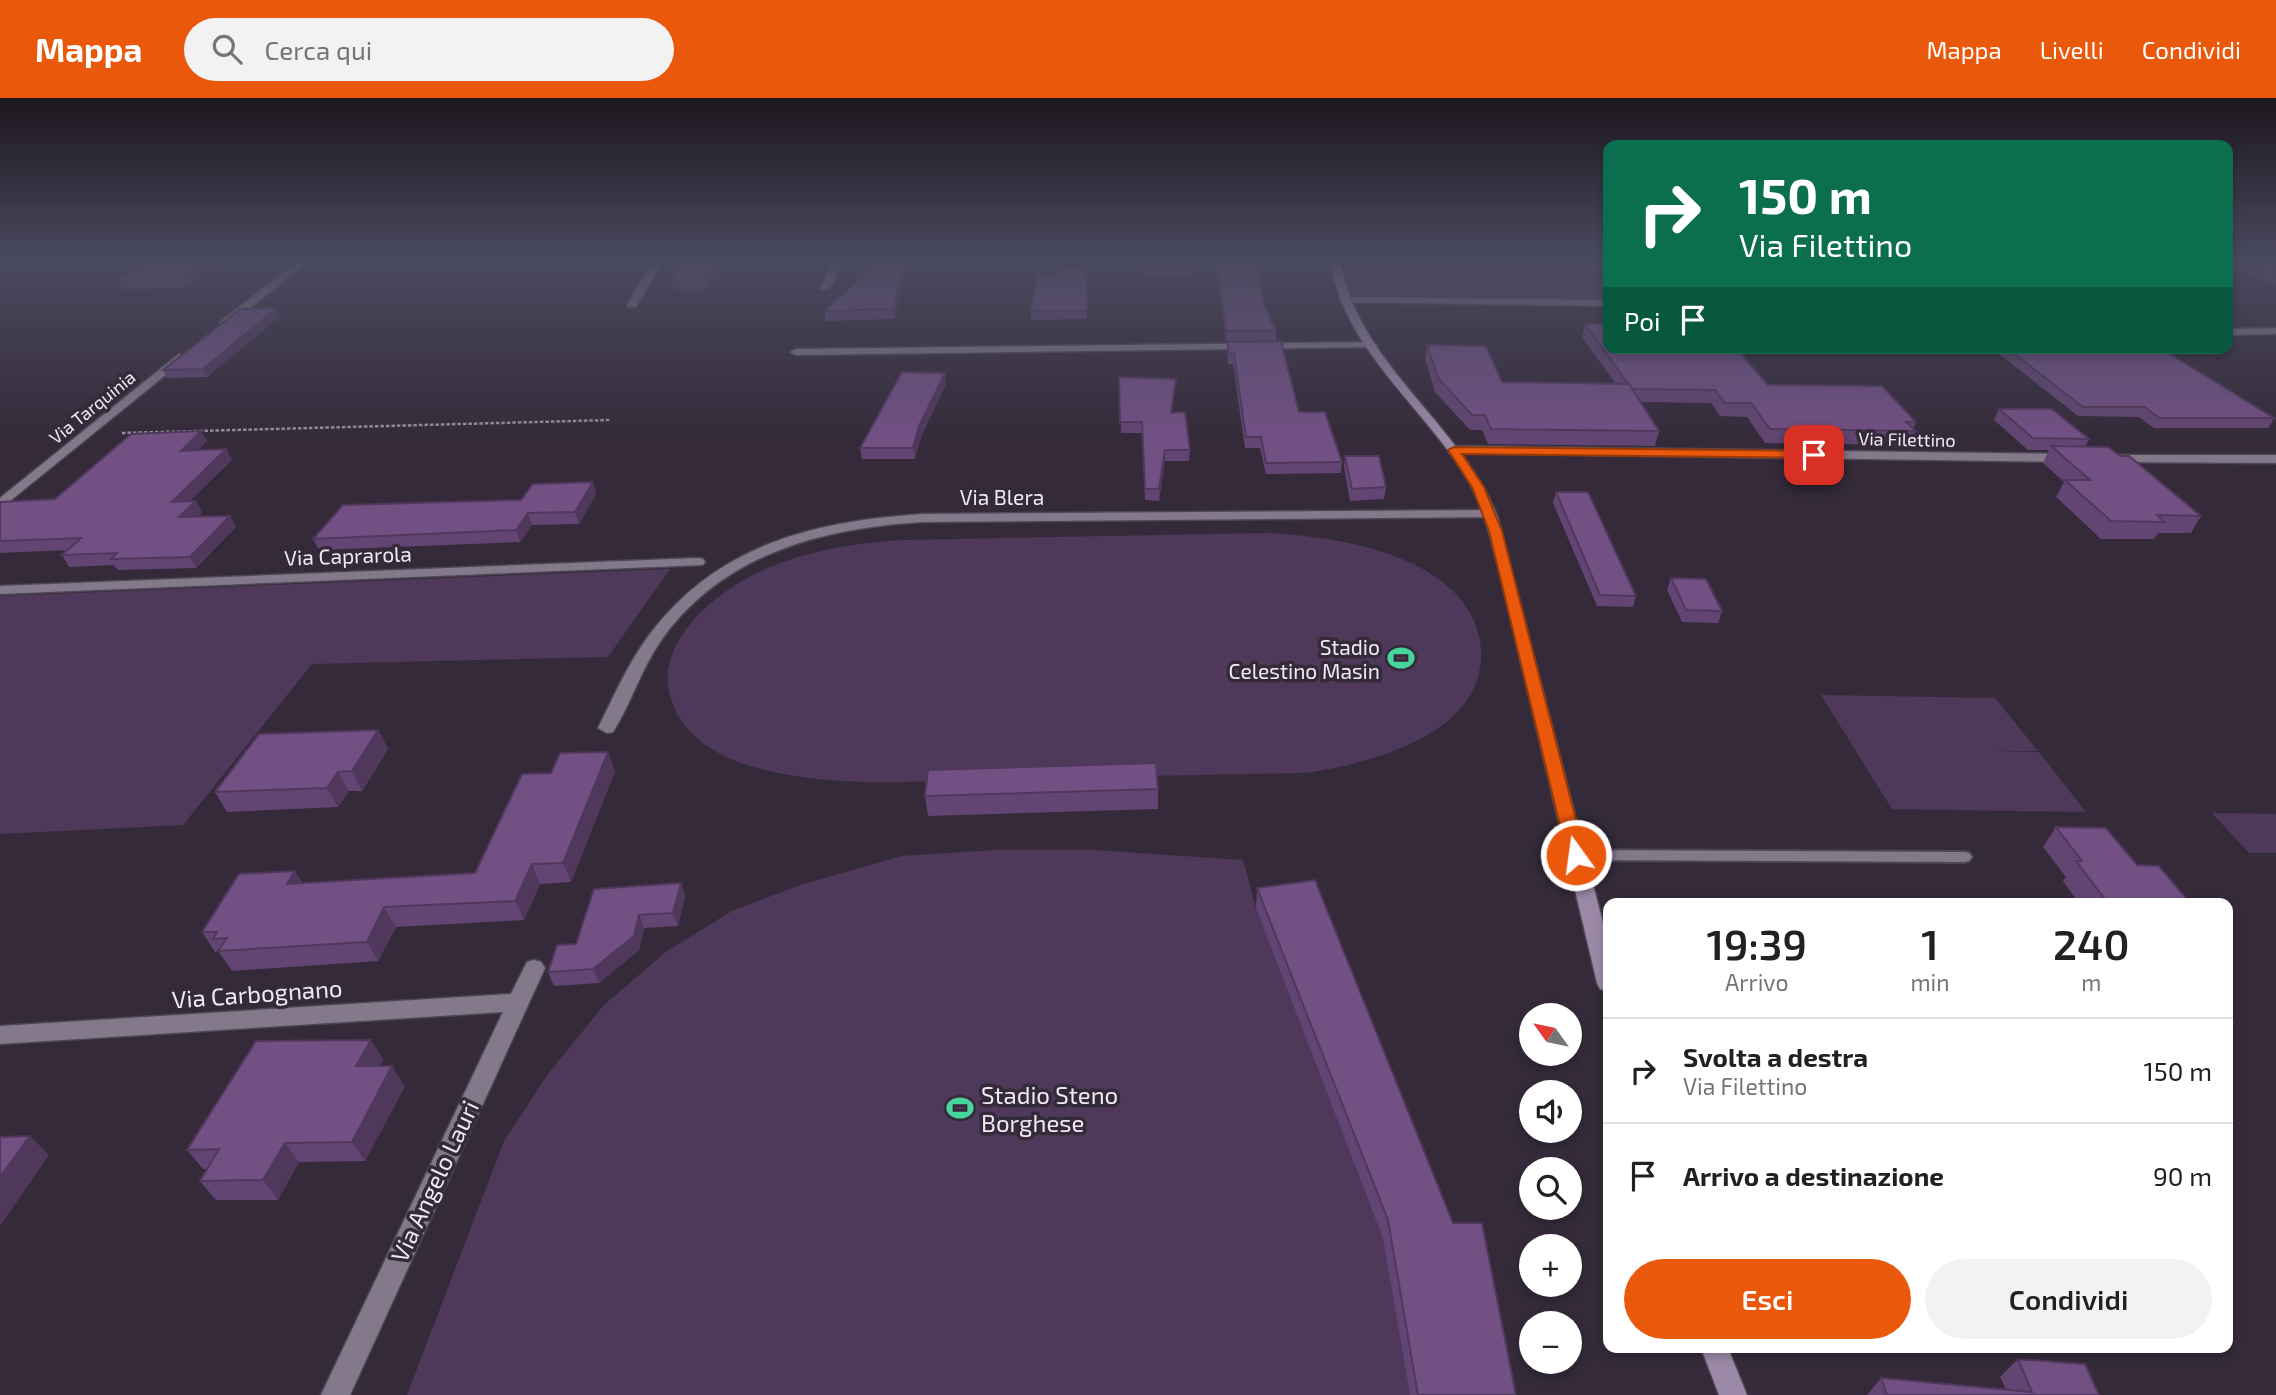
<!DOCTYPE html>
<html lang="it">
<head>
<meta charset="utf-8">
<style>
  :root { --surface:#fff; --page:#f2f2f2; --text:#202124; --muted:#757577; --line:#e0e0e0; --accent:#ea580c }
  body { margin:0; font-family:"Exo 2",sans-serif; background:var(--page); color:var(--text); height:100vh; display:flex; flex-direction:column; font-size:26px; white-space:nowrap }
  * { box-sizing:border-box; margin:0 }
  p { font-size:23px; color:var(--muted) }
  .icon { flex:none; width:38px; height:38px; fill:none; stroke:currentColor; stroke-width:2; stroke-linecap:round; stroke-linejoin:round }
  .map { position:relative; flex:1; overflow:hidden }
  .panel { position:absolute; left:1603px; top:800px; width:630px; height:455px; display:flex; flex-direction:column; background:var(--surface); border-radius:14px; box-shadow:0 4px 10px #0003 }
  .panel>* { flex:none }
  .banner { position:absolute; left:1603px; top:42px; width:630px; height:214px; border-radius:14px; box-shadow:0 4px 10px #0003; background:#0b6e4f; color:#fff; overflow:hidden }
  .needle { width:46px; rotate:303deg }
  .tools { position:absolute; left:1519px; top:905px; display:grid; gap:14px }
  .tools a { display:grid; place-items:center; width:63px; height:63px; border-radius:50%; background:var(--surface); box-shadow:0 4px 10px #0003; font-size:35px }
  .pin { position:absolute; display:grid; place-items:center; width:60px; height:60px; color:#fff; margin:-30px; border-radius:14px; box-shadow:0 4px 10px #0006 }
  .me { position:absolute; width:77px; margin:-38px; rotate:346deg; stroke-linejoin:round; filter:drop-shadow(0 0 5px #0008) }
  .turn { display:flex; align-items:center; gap:24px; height:147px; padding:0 21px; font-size:32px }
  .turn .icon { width:91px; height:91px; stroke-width:2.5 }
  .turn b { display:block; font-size:49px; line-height:60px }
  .then { display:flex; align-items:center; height:66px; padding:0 21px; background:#0003; gap:14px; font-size:26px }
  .eta { display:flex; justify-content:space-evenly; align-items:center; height:119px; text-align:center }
  .eta b { font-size:42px; font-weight:600; line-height:49px }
  .action { display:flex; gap:14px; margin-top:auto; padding:14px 21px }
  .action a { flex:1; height:80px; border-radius:42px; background:var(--accent); color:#fff; font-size:28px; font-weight:600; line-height:80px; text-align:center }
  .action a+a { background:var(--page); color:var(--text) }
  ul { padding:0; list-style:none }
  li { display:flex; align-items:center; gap:21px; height:105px; padding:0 21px; border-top:2px solid var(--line) }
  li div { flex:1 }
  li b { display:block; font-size:26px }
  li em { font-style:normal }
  header { display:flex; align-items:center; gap:42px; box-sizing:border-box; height:98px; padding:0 35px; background:var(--accent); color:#fff }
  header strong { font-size:33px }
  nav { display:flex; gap:38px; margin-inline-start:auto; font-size:24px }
  .search { width:490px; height:63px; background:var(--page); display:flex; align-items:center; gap:18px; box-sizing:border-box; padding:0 24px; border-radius:38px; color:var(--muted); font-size:26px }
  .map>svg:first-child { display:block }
  .green { fill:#4f395b }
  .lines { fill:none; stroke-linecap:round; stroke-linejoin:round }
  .lane-casing { stroke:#4e4653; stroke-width:4 }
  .street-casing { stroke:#4e4653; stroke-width:3 }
  .secondary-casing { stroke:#4e4653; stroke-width:3 }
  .path { stroke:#968e9b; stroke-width:2.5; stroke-dasharray:3.5 2; stroke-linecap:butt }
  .lane { fill:#84798b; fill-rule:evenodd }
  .street { fill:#84798b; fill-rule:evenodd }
  .secondary { fill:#9b88a6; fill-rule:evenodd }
  .wall { fill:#624572 }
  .shaded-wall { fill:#50385c }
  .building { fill:#725084; stroke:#50385c; stroke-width:2 }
  .route { fill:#ea580c; stroke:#983908; stroke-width:2 }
  .labels { text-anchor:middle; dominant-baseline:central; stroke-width:7; stroke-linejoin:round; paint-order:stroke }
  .far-street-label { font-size:18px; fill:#f0e9f4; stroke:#342a39 }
  .street-label { font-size:21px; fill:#f0e9f4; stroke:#342a39 }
  .poi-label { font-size:21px; fill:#f0e9f4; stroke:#342a39; text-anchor:end }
  .near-street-label { font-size:24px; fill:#f0e9f4; stroke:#342a39 }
  .near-poi-label { font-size:24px; fill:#f0e9f4; stroke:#342a39; text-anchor:start }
</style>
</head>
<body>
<header>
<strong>Mappa</strong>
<div class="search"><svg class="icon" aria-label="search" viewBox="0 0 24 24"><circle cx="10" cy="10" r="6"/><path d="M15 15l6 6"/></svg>Cerca qui</div>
<nav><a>Mappa</a><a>Livelli</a><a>Condividi</a></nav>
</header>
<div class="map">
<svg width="2276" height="1297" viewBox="0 0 2276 1297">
  <rect width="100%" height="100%" fill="#342a39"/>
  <!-- green -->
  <g class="green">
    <path d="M 1347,161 L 1608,161 L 1608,203 L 1352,200 L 1345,176 Z"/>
    <path d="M 1266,435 C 1323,437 1409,450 1452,492 C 1470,509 1482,533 1481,558 C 1480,638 1366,667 1304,675 C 1198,677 1093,679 987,682 C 909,683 826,691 750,668 C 717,658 684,638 672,604 C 659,571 677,538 701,514 C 755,461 833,446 905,442 Z"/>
    <path d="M 670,471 L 608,559 L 312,566 L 183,727 L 0,736 L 0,498 Z"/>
    <path d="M 1821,597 L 1995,600 L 2038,653 L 1993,653 L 2039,654 L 2086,714 L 1892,711 Z"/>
    <path d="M 2212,715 L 2276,716 L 2276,755 L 2249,755 Z"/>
    <path d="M 996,752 L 1094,752 L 1243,762 L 1256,810 L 1505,1297 L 407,1297 L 504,1043 L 548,976 L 604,907 L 667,853 L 732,813 L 800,787 L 901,758 Z"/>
  </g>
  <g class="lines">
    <!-- lane casing -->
    <g class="lane-casing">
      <path id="lane" d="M 1576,752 L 1964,754 L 1969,755 L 1972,759 L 1969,763 L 1964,764 L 1576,762 L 1571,761 L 1568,757 L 1571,753 Z"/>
    </g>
    <!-- street casing -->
    <g class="street-casing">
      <g id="street">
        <path d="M 300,161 L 311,161 L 228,228 L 220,228 L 220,224 Z"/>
        <path d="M 654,161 L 664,161 L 636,209 L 628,209 L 627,207 Z"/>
        <path d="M 835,161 L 845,161 L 829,191 L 821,191 L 820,189 Z"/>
        <path d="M 1344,199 L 1608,202 L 1608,208 L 1340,204 L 1340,200 Z"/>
        <path d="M 2276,230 L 2276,236 L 2228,237 L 2228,231 Z"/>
        <path d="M 1372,244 L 1377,247 L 1376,249 L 796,257 L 790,254 L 796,251 Z"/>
        <path d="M 179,256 L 189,258 L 0,411 L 0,400 Z"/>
        <path d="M 1454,348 L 2070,356 L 2076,360 L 2070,364 L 1450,355 L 1450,349 Z"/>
        <path d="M 2108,357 L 2276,357 L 2276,365 L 2103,364 L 2103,358 Z"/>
        <path d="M 1489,412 L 1496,416 L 1494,419 L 923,424 C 822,430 721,456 660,544 C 641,572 631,605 613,634 L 607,635 L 598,630 C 614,598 628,565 650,536 C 718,446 815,423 923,416 Z"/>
        <path d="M 698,460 L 703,461 L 705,464 L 703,467 L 0,496 L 0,488 Z"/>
        <path d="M 534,862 L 541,864 L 545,870 L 350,1297 L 321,1297 L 503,914 L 0,946 L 0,928 L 511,896 L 527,864 Z"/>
      </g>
    </g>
    <!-- secondary casing -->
    <g class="secondary-casing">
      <g id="secondary">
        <path d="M 1330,161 L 1340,161 C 1356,266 1461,324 1498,420 L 1608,844 L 1608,893 L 1600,891 L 1597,885 L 1498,468 C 1490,437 1482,405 1465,377 C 1420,305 1343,250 1330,161 Z"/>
        <path d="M 1701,1250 L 1728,1250 L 1747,1297 L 1719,1297 Z"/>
      </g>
    </g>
    <!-- path -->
    <path class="path" d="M 122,335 L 610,322"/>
    <!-- lane -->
    <use href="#lane" class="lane"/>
    <!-- street -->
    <use href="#street" class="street"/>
    <!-- secondary -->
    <use href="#secondary" class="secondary"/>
  </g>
  <!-- wall -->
  <g class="wall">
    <path d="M 152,161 L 225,161 L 184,190 L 123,191 L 118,182 Z"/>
    <path d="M 883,161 L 909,161 L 894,221 L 826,223 L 824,213 Z"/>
    <path d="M 1144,161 L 1194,161 L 1192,176 L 1145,176 Z"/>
    <path d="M 1215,161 L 1254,161 L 1265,208 L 1276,233 L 1276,243 L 1226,243 Z"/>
    <path d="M 2228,161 L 2276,161 L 2276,188 L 2248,175 L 2228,175 Z"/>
    <path d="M 723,164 L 707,191 L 674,191 L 671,182 Z"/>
    <path d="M 1087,170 L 1087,221 L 1031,222 L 1031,213 L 1057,177 Z"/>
    <path d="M 280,218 L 207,279 L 167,280 L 163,272 Z"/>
    <path d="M 1585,226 L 1768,287 L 1916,324 L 1913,331 L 1916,333 L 1910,347 L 1765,345 L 1747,319 L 1720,318 L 1711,305 L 1640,304 L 1659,333 L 1655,348 L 1488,346 L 1482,332 L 1470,332 L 1435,294 L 1425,261 L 1427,247 L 1502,284 L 1615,285 L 1582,239 Z"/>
    <path d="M 1227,244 L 1299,314 L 1342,364 L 1341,375 L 1266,376 L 1260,350 L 1245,350 L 1233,266 L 1228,266 L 1227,254 Z"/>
    <path d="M 2000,250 L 2160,250 L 2274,320 L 2268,330 L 2154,330 L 2139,319 L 2078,318 L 1998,255 Z"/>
    <path d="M 1119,279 L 1176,281 L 1175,291 L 1172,315 L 1190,352 L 1189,363 L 1165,363 L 1159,403 L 1145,402 L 1142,335 L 1121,335 Z"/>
    <path d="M 946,286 L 921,339 L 915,361 L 862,361 L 860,350 Z"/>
    <path d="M 1999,311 L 2089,341 L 2085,349 L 2120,358 L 2201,418 L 2191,435 L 2158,435 L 2154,441 L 2101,441 L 2056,399 L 2064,384 L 2043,365 L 2049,352 L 2028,352 L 1994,322 Z"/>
    <path d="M 201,333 L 207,343 L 198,352 L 226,351 L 232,362 L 189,403 L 196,403 L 202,414 L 197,419 L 236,429 L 196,470 L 118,472 L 114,467 L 69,469 L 62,457 L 68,452 L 0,455 L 0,404 L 55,401 Z"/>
    <path d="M 1345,358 L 1386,389 L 1384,401 L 1350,403 L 1344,369 Z"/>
    <path d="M 593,384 L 596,396 L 579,426 L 532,427 L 520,444 L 319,452 L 313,441 L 521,402 Z"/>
    <path d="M 1556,394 L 1636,498 L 1633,509 L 1597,508 L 1553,405 Z"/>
    <path d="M 1671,480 L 1722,513 L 1718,525 L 1682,524 L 1667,492 Z"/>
    <path d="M 378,632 L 388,651 L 362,693 L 349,693 L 338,709 L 227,714 L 215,694 Z"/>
    <path d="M 615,673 L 571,784 L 540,786 L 524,822 L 396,829 L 378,863 L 232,873 L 219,854 L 215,854 L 202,834 L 295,773 L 302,785 L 475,775 Z"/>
    <path d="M 1158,691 L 1158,711 L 928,718 L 925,698 Z"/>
    <path d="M 2056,729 L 2137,767 L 2190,805 L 2079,805 L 2063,783 L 2066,779 L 2043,749 Z"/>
    <path d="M 681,785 L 685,798 L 678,828 L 644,830 L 639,852 L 599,885 L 554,888 L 548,874 L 576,846 Z"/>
    <path d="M 1257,790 L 1516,1297 L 1410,1297 L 1383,1140 L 1256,810 Z"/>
    <path d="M 383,961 L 380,968 L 405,988 L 365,1063 L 299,1064 L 278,1102 L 216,1102 L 200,1083 L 207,1071 L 203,1071 L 187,1052 Z"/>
    <path d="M 2018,1261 L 2099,1297 L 1867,1297 L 1881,1280 L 2006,1291 L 2000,1279 Z"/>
  </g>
  <!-- shaded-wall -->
  <g class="shaded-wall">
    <path d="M 207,161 L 225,161 L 184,190 L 180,180 Z"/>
    <path d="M 717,161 L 722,161 L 723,164 L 707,191 L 705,181 Z"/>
    <path d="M 905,161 L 909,161 L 894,221 L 893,211 Z"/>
    <path d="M 277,210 L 280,218 L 207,279 L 203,271 Z"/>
    <path d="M 945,275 L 946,286 L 921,339 L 915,361 L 913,350 L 919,328 Z"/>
    <path d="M 201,333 L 207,343 L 186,363 L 181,353 Z"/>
    <path d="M 226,351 L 232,362 L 178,415 L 172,404 Z"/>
    <path d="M 1165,352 L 1165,363 L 1159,403 L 1159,391 Z"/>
    <path d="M 593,384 L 596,396 L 579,426 L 575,414 Z"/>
    <path d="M 196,403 L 202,414 L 185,430 L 179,419 Z"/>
    <path d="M 528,415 L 532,427 L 520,444 L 516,432 Z"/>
    <path d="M 230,418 L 236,429 L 196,470 L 190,459 Z"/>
    <path d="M 378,632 L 388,651 L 362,693 L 352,673 Z"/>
    <path d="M 608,654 L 615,673 L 571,784 L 563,765 Z"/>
    <path d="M 338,674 L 349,693 L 338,709 L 327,690 Z"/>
    <path d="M 532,766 L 540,786 L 524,822 L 515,803 Z"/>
    <path d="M 295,773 L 307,792 L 287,786 Z"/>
    <path d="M 681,785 L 685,798 L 678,828 L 673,815 Z"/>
    <path d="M 384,809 L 396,829 L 378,863 L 367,844 Z"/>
    <path d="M 639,817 L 644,830 L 639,852 L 599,885 L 593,871 Z"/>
    <path d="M 371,942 L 383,961 L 369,988 L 356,968 Z"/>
    <path d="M 392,968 L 405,988 L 365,1063 L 352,1044 Z"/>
    <path d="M 30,1038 L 49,1057 L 0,1128 L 0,1079 Z"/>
    <path d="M 285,1045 L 299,1064 L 278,1102 L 263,1082 Z"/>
  </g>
  <!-- building -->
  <g class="building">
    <path d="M 152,161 L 207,161 L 180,180 L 118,182 Z"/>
    <path d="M 683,161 L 717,161 L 705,181 L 671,182 Z"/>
    <path d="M 883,161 L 905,161 L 893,211 L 824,213 Z"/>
    <path d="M 1144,161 L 1193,161 L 1192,167 L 1145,167 Z"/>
    <path d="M 1216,161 L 1254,161 L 1265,208 L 1276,233 L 1226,233 Z"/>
    <path d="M 2228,161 L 2276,161 L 2276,178 L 2252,166 L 2228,167 Z"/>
    <path d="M 1059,170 L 1087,170 L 1087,213 L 1031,213 L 1037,177 L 1057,177 Z"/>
    <path d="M 277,210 L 203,271 L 163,272 L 240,211 Z"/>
    <path d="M 1585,226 L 1608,226 L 1608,250 L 1736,250 L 1768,287 L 1882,288 L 1916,324 L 1906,324 L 1916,333 L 1770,331 L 1751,305 L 1725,305 L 1715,292 L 1632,291 Z"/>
    <path d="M 1281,243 L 1299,314 L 1325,314 L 1342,364 L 1266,365 L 1261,339 L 1246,339 L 1234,256 L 1229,256 L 1227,244 Z"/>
    <path d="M 1427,247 L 1486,248 L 1502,284 L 1629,286 L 1659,333 L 1491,331 L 1485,317 L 1472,317 L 1438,280 Z"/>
    <path d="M 2007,250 L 2160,250 L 2274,320 L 2159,320 L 2145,309 L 2083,309 Z"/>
    <path d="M 902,274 L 945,275 L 919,328 L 913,350 L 860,350 Z"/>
    <path d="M 1119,279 L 1176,281 L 1171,315 L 1185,314 L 1190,352 L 1165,352 L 1159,391 L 1145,391 L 1142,324 L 1120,324 Z"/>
    <path d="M 1999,311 L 2052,311 L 2089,341 L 2033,340 Z"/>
    <path d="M 201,333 L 181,353 L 226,351 L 172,404 L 196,403 L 179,419 L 230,418 L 190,459 L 111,461 L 117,455 L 62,457 L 81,440 L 0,443 L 0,404 L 55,401 L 131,336 Z"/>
    <path d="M 2051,348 L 2108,349 L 2120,358 L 2129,358 L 2201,418 L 2157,417 L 2164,424 L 2111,423 L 2065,382 L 2090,382 Z"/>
    <path d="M 1345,358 L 1379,358 L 1386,389 L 1352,391 Z"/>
    <path d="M 593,384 L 575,414 L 528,415 L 516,432 L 313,441 L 343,407 L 521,402 L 533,386 Z"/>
    <path d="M 1556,394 L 1588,394 L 1636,498 L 1600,497 Z"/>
    <path d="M 1671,480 L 1706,481 L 1722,513 L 1686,512 Z"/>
    <path d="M 378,632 L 352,673 L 338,674 L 327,690 L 215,694 L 259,636 Z"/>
    <path d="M 608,654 L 563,765 L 532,766 L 515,803 L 384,809 L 367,844 L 218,853 L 227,840 L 213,841 L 217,834 L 202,834 L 239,776 L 295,773 L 287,786 L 475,775 L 522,676 L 551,675 L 560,655 Z"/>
    <path d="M 1156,665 L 1158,691 L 925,698 L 928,672 Z"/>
    <path d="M 2056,729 L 2106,730 L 2137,767 L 2159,768 L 2190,805 L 2108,805 L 2076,763 L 2082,763 Z"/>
    <path d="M 1315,782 L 1453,1125 L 1482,1125 L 1516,1297 L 1418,1297 L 1388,1122 L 1257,790 Z"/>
    <path d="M 681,785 L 673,815 L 639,817 L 634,838 L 593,871 L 548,874 L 557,847 L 576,846 L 594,791 Z"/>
    <path d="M 371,942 L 356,968 L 392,968 L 352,1044 L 285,1045 L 263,1082 L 200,1083 L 219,1051 L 187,1052 L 256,943 Z"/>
    <path d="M 30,1038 L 0,1079 L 0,1039 Z"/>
    <path d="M 2018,1261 L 2085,1266 L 2099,1297 L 1887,1297 L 1881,1280 L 2032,1294 Z"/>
  </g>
  <!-- sky -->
  <linearGradient id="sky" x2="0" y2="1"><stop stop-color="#1d171f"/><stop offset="0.47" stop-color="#4a4a5f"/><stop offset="1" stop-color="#4a4a5f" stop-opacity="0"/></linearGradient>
  <rect width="2276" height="342" fill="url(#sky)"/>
  <!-- route -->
  <path class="route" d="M 1454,349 L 1814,353 L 1820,357 L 1814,360 L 1462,356 L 1484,389 L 1502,433 L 1585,757 L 1582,761 L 1570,761 L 1567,757 L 1489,433 L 1472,389 L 1448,352 Z"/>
  <!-- icons -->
  <defs>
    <g id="stadium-bare" transform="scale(2.1)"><path d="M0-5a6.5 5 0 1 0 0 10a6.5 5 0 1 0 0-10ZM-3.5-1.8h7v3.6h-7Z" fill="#48d49d" stroke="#342a39" stroke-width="2.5" paint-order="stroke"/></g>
  </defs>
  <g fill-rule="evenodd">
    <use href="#stadium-bare" x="1401" y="560"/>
    <use href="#stadium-bare" x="960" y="1010"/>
  </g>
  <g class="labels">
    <!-- far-street labels -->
    <g class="far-street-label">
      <text transform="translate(92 309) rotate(-39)">Via Tarquinia</text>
      <text transform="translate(1907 341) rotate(1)">Via Filettino</text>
    </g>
    <!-- street labels -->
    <g class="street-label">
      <text x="1002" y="398">Via Blera</text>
      <text transform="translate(348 457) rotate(-2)">Via Caprarola</text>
    </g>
    <!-- poi labels -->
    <g class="poi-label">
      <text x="1380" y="548">Stadio<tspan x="1380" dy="24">Celestino Masin</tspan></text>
    </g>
    <!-- near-street labels -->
    <g class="near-street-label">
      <text transform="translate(257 895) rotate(-4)">Via Carbognano</text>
      <text transform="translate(434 1083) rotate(-65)">Via Angelo Lauri</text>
    </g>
    <!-- near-poi labels -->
    <g class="near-poi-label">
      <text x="981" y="996">Stadio Steno<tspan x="981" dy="28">Borghese</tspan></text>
    </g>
  </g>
</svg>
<div class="tools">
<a><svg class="needle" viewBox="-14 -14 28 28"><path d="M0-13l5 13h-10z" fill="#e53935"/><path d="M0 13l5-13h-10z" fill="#757577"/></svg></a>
<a><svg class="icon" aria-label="sound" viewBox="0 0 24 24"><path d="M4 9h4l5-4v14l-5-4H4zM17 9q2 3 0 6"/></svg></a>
<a><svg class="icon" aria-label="search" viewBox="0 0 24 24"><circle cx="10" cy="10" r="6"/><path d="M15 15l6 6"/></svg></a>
<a>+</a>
<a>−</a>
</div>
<div class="pin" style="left:1814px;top:357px;background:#d93025"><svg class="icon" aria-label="arrive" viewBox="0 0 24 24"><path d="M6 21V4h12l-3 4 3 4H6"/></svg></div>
<svg class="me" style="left:1576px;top:757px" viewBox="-20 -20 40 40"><circle r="17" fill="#ea580c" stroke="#fff" stroke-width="3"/><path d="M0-11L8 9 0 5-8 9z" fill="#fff"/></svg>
<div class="banner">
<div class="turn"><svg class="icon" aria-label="right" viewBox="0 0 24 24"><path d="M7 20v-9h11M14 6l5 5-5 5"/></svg><div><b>150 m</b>Via Filettino</div></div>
<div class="then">Poi<svg class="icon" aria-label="arrive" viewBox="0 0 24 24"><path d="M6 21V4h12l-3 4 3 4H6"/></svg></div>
</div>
<section class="panel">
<div class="eta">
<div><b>19:39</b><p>Arrivo</p></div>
<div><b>1</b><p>min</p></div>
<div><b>240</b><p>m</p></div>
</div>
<ul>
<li><svg class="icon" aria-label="right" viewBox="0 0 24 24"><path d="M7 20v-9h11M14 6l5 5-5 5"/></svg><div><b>Svolta a destra</b><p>Via Filettino</p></div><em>150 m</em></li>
<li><svg class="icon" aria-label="arrive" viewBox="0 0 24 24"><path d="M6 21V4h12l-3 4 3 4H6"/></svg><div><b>Arrivo a destinazione</b></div><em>90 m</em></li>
</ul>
<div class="action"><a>Esci</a><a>Condividi</a></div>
</section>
</div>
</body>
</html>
